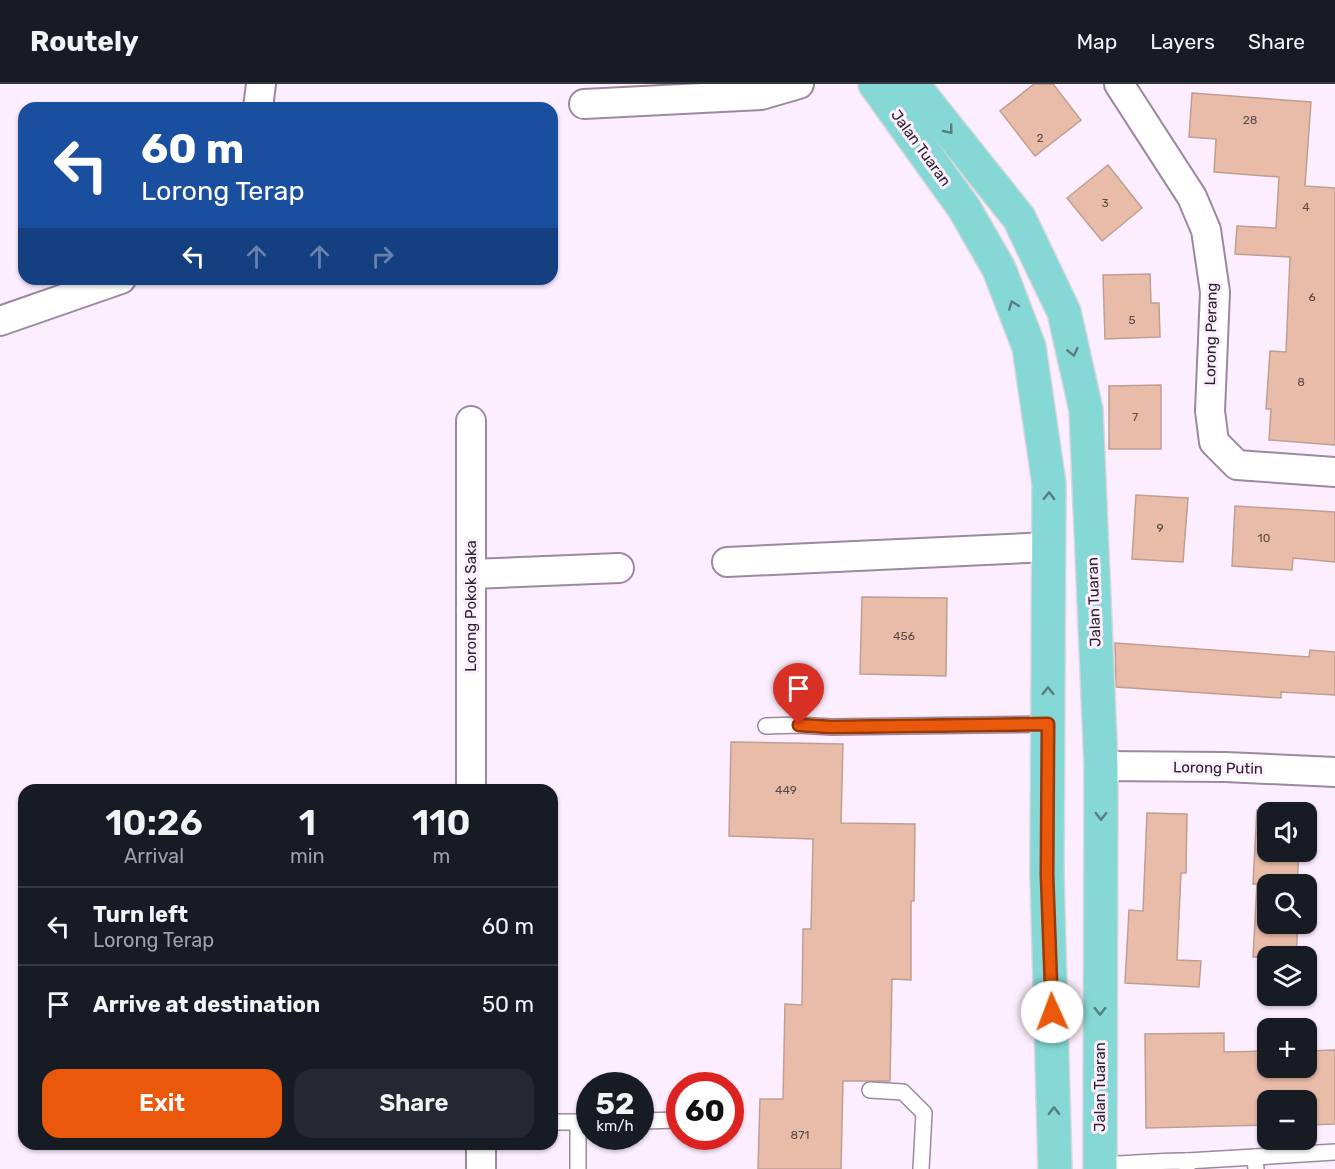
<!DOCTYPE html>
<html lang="en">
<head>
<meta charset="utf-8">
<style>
  :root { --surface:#171b24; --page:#242831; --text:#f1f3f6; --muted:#9ea1a6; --line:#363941; --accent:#ea580c }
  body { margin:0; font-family:Rubik,sans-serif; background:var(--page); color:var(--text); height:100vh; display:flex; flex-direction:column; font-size:22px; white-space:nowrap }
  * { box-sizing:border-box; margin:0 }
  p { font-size:20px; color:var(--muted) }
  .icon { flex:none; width:33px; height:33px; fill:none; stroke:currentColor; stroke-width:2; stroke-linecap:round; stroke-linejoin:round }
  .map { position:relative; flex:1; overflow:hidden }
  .details { position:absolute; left:18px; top:700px; width:540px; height:366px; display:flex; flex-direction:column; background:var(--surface); border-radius:18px; box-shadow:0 2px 4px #0004 }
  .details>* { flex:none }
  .hud { position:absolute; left:18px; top:18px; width:540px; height:183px; border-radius:18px; box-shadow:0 2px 4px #0004; background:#1a4fa0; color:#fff; overflow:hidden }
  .fabs { position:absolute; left:1257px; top:718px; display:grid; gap:12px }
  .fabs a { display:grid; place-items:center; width:60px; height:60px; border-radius:12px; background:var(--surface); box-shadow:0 2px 4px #0004; font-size:30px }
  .speed { position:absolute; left:576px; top:988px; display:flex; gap:12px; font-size:30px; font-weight:700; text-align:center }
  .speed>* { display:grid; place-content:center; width:78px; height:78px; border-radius:50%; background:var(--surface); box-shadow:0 2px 4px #0004; line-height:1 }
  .speed small { font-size:15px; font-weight:400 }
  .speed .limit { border:9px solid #d22; background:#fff; color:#111 }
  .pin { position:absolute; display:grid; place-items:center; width:51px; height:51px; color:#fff; margin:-62px -26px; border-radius:50% 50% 50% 0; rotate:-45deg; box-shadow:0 0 6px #0007 }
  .pin .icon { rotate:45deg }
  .me { position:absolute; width:66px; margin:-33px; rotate:358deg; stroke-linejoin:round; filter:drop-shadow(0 0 4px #0008) }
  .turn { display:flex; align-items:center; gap:21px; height:126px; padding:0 24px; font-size:27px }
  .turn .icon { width:78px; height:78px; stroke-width:2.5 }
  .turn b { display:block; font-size:42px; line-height:51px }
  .lanes { display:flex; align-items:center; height:57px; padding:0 24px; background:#0003; justify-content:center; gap:30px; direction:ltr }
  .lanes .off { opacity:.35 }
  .eta { display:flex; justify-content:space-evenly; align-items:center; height:102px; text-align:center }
  .eta b { font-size:36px; font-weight:600; line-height:42px }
  .button { display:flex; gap:12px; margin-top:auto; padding:12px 24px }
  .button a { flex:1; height:69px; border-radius:18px; background:var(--accent); color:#fff; font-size:24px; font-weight:600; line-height:69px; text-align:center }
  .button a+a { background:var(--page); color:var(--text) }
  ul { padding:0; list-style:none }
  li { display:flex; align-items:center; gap:18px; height:78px; padding:0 24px; border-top:2px solid var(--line) }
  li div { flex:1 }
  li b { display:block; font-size:22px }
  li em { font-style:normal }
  header { display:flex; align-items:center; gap:36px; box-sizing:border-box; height:84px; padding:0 30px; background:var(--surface); border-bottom:2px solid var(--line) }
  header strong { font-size:28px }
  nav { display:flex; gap:33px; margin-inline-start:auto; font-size:21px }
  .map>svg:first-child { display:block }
  .building { fill:#e8bca8; stroke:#be9f92; stroke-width:1.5 }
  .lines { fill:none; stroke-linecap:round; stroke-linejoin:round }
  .lane-casing { stroke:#9c889f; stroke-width:18 }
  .street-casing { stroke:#9c889f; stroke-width:32 }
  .primary-casing { stroke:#d9d7d9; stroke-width:36 }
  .lane { stroke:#fff; stroke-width:15 }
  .street { stroke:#fff; stroke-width:28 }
  .primary { stroke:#85d8d6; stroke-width:33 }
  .oneway { stroke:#587e81 }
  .route-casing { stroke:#983908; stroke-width:15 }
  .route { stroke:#ea580c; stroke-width:10 }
  .labels { text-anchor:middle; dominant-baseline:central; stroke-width:6; stroke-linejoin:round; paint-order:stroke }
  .number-label { font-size:12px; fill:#5a494b }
  .street-label { font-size:15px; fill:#2b232c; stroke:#fceefe }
</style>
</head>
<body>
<header>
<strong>Routely</strong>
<nav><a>Map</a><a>Layers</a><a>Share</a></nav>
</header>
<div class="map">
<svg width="1335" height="1085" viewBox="0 0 1335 1085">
  <rect width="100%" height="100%" fill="#fceefe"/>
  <!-- building -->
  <g class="building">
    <path d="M 1034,0 L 1053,0 L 1081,36 L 1035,72 L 1000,27 Z"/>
    <path d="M 1192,9 L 1311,18 L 1305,102 L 1335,104 L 1335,361 L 1269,356 L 1271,325 L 1266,325 L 1270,267 L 1286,268 L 1290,173 L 1235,170 L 1237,142 L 1276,144 L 1279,93 L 1214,88 L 1216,55 L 1189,53 Z"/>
    <path d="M 1108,81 L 1142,124 L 1102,157 L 1067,114 Z"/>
    <path d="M 1150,190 L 1151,219 L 1159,219 L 1160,253 L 1105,255 L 1103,191 Z"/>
    <path d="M 1161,301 L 1161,365 L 1109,365 L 1109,302 Z"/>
    <path d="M 1136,411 L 1188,414 L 1183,478 L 1132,475 Z"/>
    <path d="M 1235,422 L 1335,428 L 1335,478 L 1293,474 L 1292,486 L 1232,482 Z"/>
    <path d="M 862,513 L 947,514 L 946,592 L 860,590 Z"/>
    <path d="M 1115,559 L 1309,573 L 1310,566 L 1335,568 L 1335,611 L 1281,608 L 1281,614 L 1116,603 Z"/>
    <path d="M 731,658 L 843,660 L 841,739 L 915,740 L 914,817 L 911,817 L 911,896 L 892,895 L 890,997 L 843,997 L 841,1085 L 758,1085 L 760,1015 L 783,1015 L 785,920 L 802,921 L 803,845 L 811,845 L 813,755 L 729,752 Z"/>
    <path d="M 1257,726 L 1301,729 L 1268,729 L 1268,768 L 1299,768 L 1297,801 L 1268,801 L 1268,840 L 1298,840 L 1296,873 L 1253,873 L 1257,800 L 1253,800 Z"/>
    <path d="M 1147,729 L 1187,730 L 1186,789 L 1181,789 L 1177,876 L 1201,877 L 1199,903 L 1125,899 L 1129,826 L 1143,827 Z"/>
    <path d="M 1224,949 L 1224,968 L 1268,967 L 1268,984 L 1306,984 L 1306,967 L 1335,966 L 1335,1040 L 1306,1041 L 1306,1017 L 1268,1017 L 1268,1041 L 1146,1044 L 1145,950 Z"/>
  </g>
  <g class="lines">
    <!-- lane casing -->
    <g class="lane-casing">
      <g id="lane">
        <path d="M 766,642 L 799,641 L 831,643 L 1048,640"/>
        <path d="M 870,1006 L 903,1008 L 924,1029 L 921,1085"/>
        <path d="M 640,1037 L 680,1036"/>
        <path d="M 552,1038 L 590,1038"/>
        <path d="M 1187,1077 L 1255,1073"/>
        <path d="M 1100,1080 C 1129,1081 1158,1076 1187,1077 L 1187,1085"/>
        <path d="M 578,1085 L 578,1038"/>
        <path d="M 1256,1085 L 1255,1073 L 1335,1068"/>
      </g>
    </g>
    <!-- street casing -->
    <g class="street-casing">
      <g id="street">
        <path d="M 1119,0 L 1192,113 L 1206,146 L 1215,208 L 1210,327 L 1214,358 L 1237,381 L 1335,388"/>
        <path d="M 584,20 L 761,11 L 799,0"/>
        <path d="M 258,24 L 261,0"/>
        <path d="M 0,237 L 121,195"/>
        <path d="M 471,337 L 471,706"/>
        <path d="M 727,478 L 1048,463"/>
        <path d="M 472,490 L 619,484"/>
        <path d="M 1101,682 L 1225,683 L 1335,688"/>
        <path d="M 481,1085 L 481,1060"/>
      </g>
    </g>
    <!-- primary casing -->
    <g class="primary-casing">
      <g id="primary">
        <path d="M 875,0 L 964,124 L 999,185 L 1029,263 L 1049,400 L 1047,791 L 1055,1085"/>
        <path d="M 912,0 L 1019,134 L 1064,228 L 1086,326 L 1101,682 L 1100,1085"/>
      </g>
    </g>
    <!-- lane -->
    <use href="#lane" class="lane"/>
    <!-- street -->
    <use href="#street" class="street"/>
    <!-- primary -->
    <use href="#primary" class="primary"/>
  </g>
  <!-- one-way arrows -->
  <defs><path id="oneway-chevron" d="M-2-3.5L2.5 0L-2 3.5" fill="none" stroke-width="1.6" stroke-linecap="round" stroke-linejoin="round" transform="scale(1.5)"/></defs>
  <g class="oneway">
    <use href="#oneway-chevron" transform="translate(949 46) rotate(51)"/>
    <use href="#oneway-chevron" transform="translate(1013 221) rotate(-111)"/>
    <use href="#oneway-chevron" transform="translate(1073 268) rotate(77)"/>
    <use href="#oneway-chevron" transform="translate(1049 412) rotate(-89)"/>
    <use href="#oneway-chevron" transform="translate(1048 607) rotate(-90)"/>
    <use href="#oneway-chevron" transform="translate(1101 732) rotate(90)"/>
    <use href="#oneway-chevron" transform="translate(1100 927) rotate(90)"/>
    <use href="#oneway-chevron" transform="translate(1054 1027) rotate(-91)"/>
  </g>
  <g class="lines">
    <!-- route casing -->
    <g class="route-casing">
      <path id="route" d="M 799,641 L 831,643 L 1048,640 L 1047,791 L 1052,928"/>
    </g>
    <!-- route -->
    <use href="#route" class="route"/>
  </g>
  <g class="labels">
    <!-- number labels -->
    <g class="number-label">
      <text x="1250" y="36">28</text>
      <text x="1040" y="54">2</text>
      <text x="1105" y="119">3</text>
      <text x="1306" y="123">4</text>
      <text x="1312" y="213">6</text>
      <text x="1132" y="236">5</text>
      <text x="1301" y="298">8</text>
      <text x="1135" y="333">7</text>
      <text x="1160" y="444">9</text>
      <text x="1264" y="454">10</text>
      <text x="904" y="552">456</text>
      <text x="786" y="706">449</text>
      <text x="800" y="1051">871</text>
    </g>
    <!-- street labels -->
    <g class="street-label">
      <text transform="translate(921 64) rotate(54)">Jalan Tuaran</text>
      <text transform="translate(1211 250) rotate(-89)">Lorong Perang</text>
      <text transform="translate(1094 518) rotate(-92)">Jalan Tuaran</text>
      <text transform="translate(471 522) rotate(-90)">Lorong Pokok Saka</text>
      <text transform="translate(1218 684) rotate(1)">Lorong Putin</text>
      <text transform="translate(1100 1003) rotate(-90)">Jalan Tuaran</text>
    </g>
  </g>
</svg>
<div class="fabs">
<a><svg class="icon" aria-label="sound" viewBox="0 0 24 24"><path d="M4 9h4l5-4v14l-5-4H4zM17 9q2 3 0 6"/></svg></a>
<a><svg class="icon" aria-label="search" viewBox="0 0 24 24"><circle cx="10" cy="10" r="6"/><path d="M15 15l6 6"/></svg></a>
<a><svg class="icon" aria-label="layers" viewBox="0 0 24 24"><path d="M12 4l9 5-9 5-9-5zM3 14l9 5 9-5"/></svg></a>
<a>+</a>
<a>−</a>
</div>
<div class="speed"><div>52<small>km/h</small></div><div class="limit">60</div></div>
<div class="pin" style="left:799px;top:641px;background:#d93025"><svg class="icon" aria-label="arrive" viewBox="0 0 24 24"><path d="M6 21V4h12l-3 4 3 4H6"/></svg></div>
<svg class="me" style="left:1052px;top:928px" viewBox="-20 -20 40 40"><circle r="19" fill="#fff"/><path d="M0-13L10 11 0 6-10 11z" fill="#ea580c"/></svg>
<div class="hud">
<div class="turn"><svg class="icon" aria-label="left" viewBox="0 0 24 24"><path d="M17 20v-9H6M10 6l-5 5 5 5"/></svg><div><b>60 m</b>Lorong Terap</div></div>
<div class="lanes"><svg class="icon" aria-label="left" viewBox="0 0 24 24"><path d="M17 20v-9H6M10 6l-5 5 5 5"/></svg><svg class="icon off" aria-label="ahead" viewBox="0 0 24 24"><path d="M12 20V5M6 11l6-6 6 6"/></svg><svg class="icon off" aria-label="ahead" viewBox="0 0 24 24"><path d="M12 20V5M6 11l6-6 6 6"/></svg><svg class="icon off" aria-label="right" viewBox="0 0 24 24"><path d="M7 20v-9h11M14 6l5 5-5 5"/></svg></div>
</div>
<section class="details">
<div class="eta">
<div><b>10:26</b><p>Arrival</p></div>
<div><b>1</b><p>min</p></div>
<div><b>110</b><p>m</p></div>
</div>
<ul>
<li><svg class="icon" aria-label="left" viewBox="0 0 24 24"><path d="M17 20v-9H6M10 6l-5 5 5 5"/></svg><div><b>Turn left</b><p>Lorong Terap</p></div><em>60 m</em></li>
<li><svg class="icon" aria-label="arrive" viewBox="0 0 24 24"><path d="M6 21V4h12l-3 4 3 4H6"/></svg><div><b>Arrive at destination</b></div><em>50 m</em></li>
</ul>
<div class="button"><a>Exit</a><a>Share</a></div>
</section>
</div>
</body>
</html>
